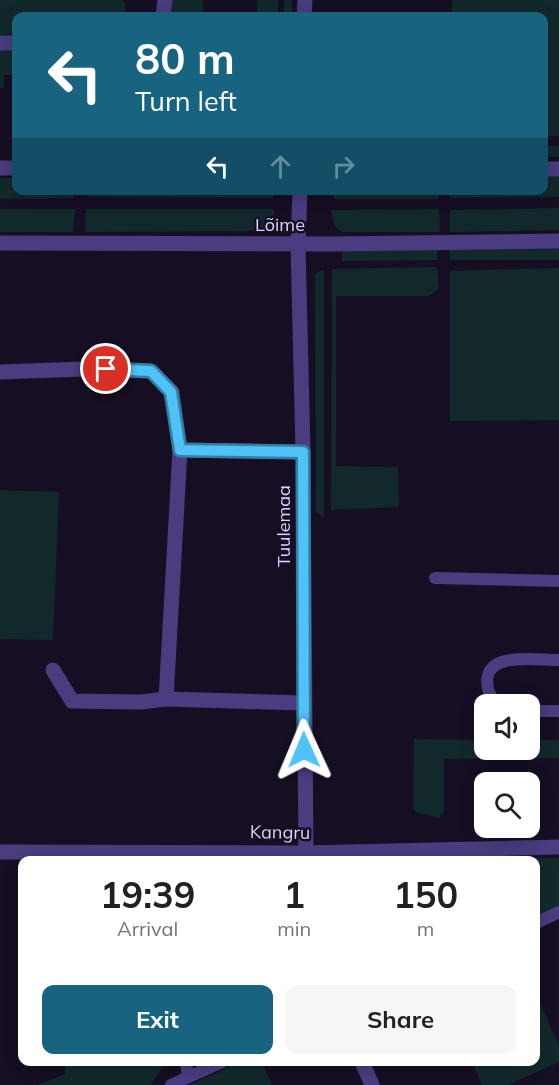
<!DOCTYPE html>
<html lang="en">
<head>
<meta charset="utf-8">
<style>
  :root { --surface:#fff; --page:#f6f6f6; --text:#202124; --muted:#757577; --accent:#176380 }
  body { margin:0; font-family:Mulish,sans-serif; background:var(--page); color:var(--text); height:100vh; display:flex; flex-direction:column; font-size:22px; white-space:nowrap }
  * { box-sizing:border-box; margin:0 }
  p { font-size:20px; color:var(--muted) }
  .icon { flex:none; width:33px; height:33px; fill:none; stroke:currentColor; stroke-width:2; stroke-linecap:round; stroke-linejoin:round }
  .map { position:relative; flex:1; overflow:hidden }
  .panel { position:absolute; left:18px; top:856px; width:522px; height:210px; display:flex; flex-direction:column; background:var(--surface); border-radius:12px; box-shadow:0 3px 15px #0003 }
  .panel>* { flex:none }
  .top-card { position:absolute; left:12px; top:12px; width:536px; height:183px; border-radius:12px; box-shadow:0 3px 15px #0003; background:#176380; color:#fff; overflow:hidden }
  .tools { position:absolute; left:474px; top:694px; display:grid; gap:12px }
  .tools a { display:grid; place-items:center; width:66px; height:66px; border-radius:12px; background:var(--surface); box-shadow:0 3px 15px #0003; font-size:30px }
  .pin { position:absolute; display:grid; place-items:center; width:51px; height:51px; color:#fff; margin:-26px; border:3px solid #fff; border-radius:50%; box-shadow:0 2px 6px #0007 }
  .me { position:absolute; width:66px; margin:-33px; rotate:359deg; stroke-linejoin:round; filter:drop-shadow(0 0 4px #0008) }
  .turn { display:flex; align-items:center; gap:21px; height:126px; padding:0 24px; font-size:27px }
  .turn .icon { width:78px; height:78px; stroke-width:2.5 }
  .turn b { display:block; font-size:42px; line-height:51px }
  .lanes { display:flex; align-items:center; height:57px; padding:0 24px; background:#0003; justify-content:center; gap:30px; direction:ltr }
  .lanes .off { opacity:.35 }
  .eta { display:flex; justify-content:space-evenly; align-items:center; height:102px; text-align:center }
  .eta b { font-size:36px; font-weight:700; line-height:42px }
  .primary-button { display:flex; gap:12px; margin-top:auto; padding:12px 24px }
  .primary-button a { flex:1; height:69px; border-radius:12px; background:var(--accent); color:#fff; font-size:24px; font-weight:700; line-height:69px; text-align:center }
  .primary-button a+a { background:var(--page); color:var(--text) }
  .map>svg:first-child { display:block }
  .green { fill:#12292c }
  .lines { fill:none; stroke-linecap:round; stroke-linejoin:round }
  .service { stroke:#4a3c7f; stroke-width:12 }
  .minor { stroke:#4a3c7f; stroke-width:15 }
  .route-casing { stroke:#337fa1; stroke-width:15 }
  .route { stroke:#4fc3f7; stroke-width:10 }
  .labels { text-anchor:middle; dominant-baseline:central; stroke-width:5; stroke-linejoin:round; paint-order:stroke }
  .street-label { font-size:18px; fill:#dfd3fd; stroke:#160f23 }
</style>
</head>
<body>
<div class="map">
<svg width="559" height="1085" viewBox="0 0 559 1085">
  <rect width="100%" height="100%" fill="#160f23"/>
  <!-- green -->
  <g class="green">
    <path d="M 0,0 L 122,0 L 125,3 L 125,16 L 16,16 L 16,34 L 0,35 Z"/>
    <path d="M 171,0 L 203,0 L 203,16 L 170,16 Z"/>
    <rect x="257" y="0" width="21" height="15"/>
    <rect x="284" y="0" width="8" height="16"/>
    <path d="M 452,0 L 559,0 L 559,136 L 543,136 L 543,16 L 452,16 Z"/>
    <path d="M 16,47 L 16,75 L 4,75 L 4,88 L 0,88 L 0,48 Z"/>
    <rect x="543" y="146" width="16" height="11"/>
    <path d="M 543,176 L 559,176 L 559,197 L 450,198 L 450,191 L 543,190 Z"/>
    <path d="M 0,178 L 16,178 L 16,190 L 74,191 L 74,198 L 0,199 Z"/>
    <path d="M 272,191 L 273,198 L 88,197 L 87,191 Z"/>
    <path d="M 333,191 L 439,191 L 439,199 L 334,199 Z"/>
    <path d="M 559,208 L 559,230 L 450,232 L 450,210 Z"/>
    <path d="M 0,209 L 75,209 L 73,232 L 0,232 Z"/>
    <path d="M 86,209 L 272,209 L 275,212 L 268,231 L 85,232 Z"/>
    <path d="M 439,209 L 440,232 L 341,232 L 335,226 L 331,210 Z"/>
    <path d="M 559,249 L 559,260 L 450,260 L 449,250 Z"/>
    <path d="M 437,250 L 437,260 L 342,261 L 342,251 Z"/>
    <path d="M 437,267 L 439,288 L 429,296 L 336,296 L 336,466 L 398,467 L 399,507 L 331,510 L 332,269 Z"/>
    <path d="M 559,268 L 559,420 L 450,421 L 450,271 Z"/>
    <path d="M 324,270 L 324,518 L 316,512 L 315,273 Z"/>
    <path d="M 0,490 L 59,492 L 53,640 L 0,639 Z"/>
    <path d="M 414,739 L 484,740 L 484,750 L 530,750 L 530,740 L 559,740 L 559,758 L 444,759 L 444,813 L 441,813 L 440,818 L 416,812 L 413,808 Z"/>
    <path d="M 452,857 L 559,858 L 559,909 L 536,919 L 536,861 L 443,861 Z"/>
    <path d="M 536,994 L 559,1046 L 559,1062 L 508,1085 L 482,1085 L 472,1062 L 536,1062 Z"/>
    <path d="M 65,1062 L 167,1062 L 150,1085 L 38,1085 L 65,1074 Z"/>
    <path d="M 240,1062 L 262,1062 L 272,1085 L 189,1085 Z"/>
  </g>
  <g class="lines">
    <!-- service -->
    <g class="service">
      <path d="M 435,578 L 559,581"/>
      <path d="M 497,705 C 484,690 481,666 506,661 C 522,657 542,660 559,660"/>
      <path d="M 530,711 L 559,711"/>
      <path d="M 536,923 L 559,912"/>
      <path d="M 186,1062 L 188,1077"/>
      <path d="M 171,1085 L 222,1062"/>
    </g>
    <!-- minor -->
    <g class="minor">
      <path d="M 163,16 L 165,0"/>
      <path d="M 304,16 L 305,0"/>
      <path d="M 0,43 L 16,43"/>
      <path d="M 0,168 L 16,168"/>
      <path d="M 543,169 L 559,169"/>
      <path d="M 300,190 L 298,244 L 303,452 L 306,861"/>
      <path d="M 0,243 L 330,244 L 559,241"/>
      <path d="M 0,372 L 83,369 L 151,371 L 172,392 L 180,450 L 166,699"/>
      <path d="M 180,450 L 303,452"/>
      <path d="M 53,670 L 72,701 L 141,702 L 166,699 L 303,703"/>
      <path d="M 0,852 L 305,853 L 559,847"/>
      <path d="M 362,1062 L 372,1085"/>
    </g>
  </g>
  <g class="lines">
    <!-- route casing -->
    <g class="route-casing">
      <path id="route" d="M 106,369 L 151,371 L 171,392 L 180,450 L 303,452 L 304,750"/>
    </g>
    <!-- route -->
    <use href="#route" class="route"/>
  </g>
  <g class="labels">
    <!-- street labels -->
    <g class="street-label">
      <text x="280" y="224">Lõime</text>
      <text transform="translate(283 526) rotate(-90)">Tuulemaa</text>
      <text transform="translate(280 832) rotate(1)">Kangru</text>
    </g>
  </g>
</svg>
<div class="tools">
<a><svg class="icon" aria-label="sound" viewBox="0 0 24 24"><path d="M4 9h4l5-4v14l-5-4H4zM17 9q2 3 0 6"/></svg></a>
<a><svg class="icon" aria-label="search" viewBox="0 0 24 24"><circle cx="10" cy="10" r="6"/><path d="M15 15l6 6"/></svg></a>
</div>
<div class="pin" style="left:106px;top:369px;background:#d93025"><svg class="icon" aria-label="arrive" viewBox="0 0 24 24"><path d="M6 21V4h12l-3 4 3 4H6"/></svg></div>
<svg class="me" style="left:304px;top:750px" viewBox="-20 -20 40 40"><path d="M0-17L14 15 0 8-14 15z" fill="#4fc3f7" stroke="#fff" stroke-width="4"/></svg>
<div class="top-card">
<div class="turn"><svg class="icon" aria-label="left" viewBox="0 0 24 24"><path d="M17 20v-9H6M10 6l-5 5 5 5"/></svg><div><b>80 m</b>Turn left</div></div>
<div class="lanes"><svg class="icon" aria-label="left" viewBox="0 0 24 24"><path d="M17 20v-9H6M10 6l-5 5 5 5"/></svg><svg class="icon off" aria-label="ahead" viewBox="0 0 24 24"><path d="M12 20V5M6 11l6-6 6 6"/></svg><svg class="icon off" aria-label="right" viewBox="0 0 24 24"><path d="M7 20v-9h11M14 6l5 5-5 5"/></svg></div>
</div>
<section class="panel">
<div class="eta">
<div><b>19:39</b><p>Arrival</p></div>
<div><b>1</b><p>min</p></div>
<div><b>150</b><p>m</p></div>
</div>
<div class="primary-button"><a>Exit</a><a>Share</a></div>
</section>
</div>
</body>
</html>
